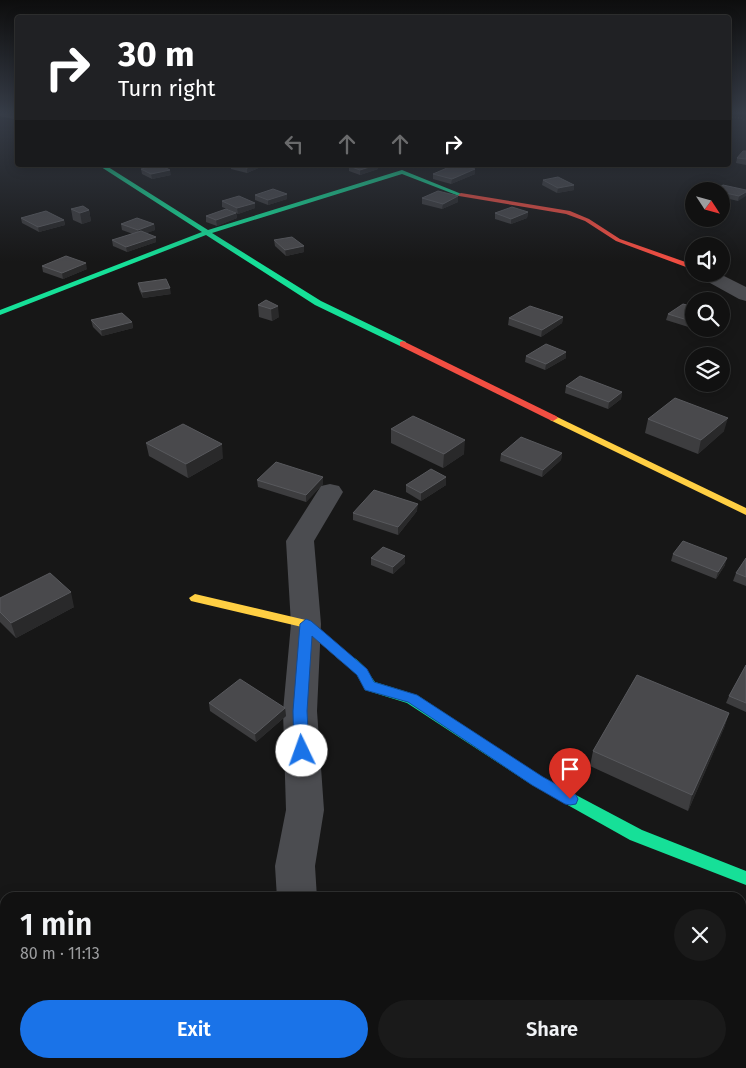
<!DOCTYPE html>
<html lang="en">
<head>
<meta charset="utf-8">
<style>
  :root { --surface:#111; --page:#1a1a1a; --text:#f1f3f6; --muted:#9c9d9f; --line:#303131; --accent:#1a73e8 }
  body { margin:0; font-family:"Fira Sans",sans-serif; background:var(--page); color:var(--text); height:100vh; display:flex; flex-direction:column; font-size:19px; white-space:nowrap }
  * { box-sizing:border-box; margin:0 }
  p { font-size:16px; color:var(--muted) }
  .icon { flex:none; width:28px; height:28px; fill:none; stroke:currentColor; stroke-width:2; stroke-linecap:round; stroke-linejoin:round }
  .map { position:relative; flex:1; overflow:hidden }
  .sheet { position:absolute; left:0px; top:892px; width:746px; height:176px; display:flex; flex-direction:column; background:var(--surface); border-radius:15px 15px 0 0; box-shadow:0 2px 12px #0003,0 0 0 1px var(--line) }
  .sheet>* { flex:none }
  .guide { position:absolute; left:15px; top:15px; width:716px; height:152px; border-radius:5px; box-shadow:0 2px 12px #0003,0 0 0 1px var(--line); background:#202124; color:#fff; overflow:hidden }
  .needle { width:32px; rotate:126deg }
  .tools { position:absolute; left:685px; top:182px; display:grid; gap:10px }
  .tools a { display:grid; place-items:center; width:45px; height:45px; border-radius:50%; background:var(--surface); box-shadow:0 2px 12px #0003,0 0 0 1px var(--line); font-size:25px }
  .pin { position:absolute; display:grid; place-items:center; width:42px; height:42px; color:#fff; margin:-51px -21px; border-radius:50% 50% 50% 0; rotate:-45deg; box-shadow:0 0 5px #0007 }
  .pin .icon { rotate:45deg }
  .me { position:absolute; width:55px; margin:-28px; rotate:357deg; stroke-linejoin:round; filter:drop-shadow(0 0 4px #0008) }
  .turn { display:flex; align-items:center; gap:18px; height:105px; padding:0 20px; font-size:22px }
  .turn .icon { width:65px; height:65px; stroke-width:2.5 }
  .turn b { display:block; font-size:35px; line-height:42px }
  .lanes { display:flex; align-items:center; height:48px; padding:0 20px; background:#0003; justify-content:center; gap:25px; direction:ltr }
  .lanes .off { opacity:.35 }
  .round { display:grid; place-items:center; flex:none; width:52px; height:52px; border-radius:26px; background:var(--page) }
  .headline { display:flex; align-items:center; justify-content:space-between; height:85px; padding:0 20px }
  h1 { font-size:30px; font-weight:600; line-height:38px }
  .primary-button { display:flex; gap:10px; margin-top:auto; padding:10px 20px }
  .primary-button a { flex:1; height:58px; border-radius:30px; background:var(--accent); color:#fff; font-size:20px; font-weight:600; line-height:58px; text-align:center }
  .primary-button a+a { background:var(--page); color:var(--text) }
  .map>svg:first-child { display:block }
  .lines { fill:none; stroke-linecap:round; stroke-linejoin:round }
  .path { stroke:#4d4e52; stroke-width:2; stroke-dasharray:1 2; stroke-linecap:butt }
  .street { fill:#4b4c50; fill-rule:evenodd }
  .fast { fill:#16e098; fill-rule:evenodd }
  .slow { fill:#ffcf43; fill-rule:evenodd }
  .jam { fill:#f24e42; fill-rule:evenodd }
  .wall { fill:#3d3d3f }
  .shaded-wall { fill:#29292a }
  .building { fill:#49494c; stroke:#58595d }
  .route { fill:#1a73e8; stroke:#114b97 }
</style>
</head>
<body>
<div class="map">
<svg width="746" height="1068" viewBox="0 0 746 1068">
  <rect width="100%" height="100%" fill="#171717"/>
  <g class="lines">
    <!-- path -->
    <path class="path" d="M 729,117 L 742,118 L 746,121"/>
    <!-- street -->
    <g class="street">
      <path d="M 0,112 L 18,112 L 18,120 L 0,116 Z"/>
      <path d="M 698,274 L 720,274 L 746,287 L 746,301 L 739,299 L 701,278 Z"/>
      <path d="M 330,484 L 339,486 L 343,492 L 314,541 L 321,624 L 317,711 L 324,810 L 315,866 L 317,898 L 277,898 L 275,866 L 286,810 L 283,711 L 291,624 L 286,541 L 321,486 Z"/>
      <path d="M 0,901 L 5,902 L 5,940 L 0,939 Z"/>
      <path d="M 250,1064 L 324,1064 L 324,1068 L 251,1068 Z"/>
    </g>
    <!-- fast -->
    <g class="fast">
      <path d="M 98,165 L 105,165 L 208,230 L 402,170 L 464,195 L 459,196 L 402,174 L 212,233 L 321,301 L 406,342 L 406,346 L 400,346 L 315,305 L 206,235 L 0,315 L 0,310 L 202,232 Z"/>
      <path d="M 348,655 C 361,659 368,672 375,682 L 417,695 L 542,777 L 642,830 L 746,871 L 746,885 L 630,840 L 532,785 L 407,703 L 365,690 L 357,675 L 341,660 L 343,657 Z"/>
    </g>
    <!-- slow -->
    <g class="slow">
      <path d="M 553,415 L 746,508 L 746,515 L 550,420 L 550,416 Z"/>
      <path d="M 195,594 L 310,621 L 355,660 L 353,663 L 343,663 L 302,627 L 191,601 L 189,598 Z"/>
    </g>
    <!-- jam -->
    <g class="jam">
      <path d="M 461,193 L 570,211 L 589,219 L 620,239 L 694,265 L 694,270 L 616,241 L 585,221 L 566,214 L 459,196 L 458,195 Z"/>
      <path d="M 403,341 L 556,416 L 558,418 L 553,421 L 550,420 L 400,346 L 400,342 Z"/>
    </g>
  </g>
  <!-- wall -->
  <g class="wall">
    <path d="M 3,112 L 18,112 L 18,117 L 3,113 Z"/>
    <path d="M 746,151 L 746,165 L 736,163 L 737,158 Z"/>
    <path d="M 231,165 L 265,165 L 247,173 L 231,169 Z"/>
    <path d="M 353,165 L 378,165 L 378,169 L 360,175 L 349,171 L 349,166 Z"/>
    <path d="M 141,169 L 171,175 L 152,179 L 142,174 Z"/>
    <path d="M 433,174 L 475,174 L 451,184 L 433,179 Z"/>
    <path d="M 543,180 L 574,190 L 557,193 L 542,185 Z"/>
    <path d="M 715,190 L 746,190 L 738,201 L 721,197 L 721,191 L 715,191 Z"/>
    <path d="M 255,195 L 287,199 L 268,205 L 255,200 Z"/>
    <path d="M 458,196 L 458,202 L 442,209 L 422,204 L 422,198 Z"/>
    <path d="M 222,201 L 255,208 L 238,214 L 236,213 L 237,218 L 217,226 L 206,222 L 206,216 L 234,212 L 222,207 Z"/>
    <path d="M 71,209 L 89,210 L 91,221 L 82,224 L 73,220 Z"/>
    <path d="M 528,212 L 527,218 L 511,224 L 495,219 L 495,213 Z"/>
    <path d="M 21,218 L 64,220 L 65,225 L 39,232 L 22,223 Z"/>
    <path d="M 121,224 L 154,224 L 155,230 L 146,233 L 156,242 L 127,252 L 113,246 L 112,240 L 133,234 L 122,230 Z"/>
    <path d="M 274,240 L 304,246 L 304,252 L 286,256 L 275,246 Z"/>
    <path d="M 42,266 L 87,269 L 63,279 L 43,272 Z"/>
    <path d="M 138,283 L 171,294 L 143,298 L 139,289 Z"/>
    <path d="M 266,300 L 279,317 L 272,321 L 259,317 L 258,305 Z"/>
    <path d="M 694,307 L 694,329 L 700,329 L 698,330 L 666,320 L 668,314 Z"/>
    <path d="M 563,317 L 562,323 L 541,337 L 508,325 L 509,318 Z"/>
    <path d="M 91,320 L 132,322 L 133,328 L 102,336 L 93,327 Z"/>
    <path d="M 566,352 L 566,358 L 545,370 L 525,362 L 526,356 Z"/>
    <path d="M 566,386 L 622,392 L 621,399 L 608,409 L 565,393 Z"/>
    <path d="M 648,419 L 724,431 L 698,454 L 645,433 Z"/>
    <path d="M 391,429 L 464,454 L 443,468 L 391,443 Z"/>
    <path d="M 146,443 L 223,458 L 188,478 L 149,456 Z"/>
    <path d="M 562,453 L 561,460 L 542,477 L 500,461 L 501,454 Z"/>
    <path d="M 323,477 L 323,484 L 306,502 L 258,487 L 257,480 Z"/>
    <path d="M 446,477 L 446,485 L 421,501 L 406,492 L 406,485 Z"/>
    <path d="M 417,511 L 398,535 L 353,520 L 353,513 Z"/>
    <path d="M 673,554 L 725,565 L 716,579 L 671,561 Z"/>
    <path d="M 371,558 L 405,563 L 393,574 L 371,565 Z"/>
    <path d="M 746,558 L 746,586 L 733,581 L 736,573 Z"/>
    <path d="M 0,598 L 74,607 L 16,638 L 0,622 Z"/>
    <path d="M 746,665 L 746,712 L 726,703 L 729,696 Z"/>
    <path d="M 209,703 L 285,708 L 286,716 L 256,742 L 210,711 Z"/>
    <path d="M 729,713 L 724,728 L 688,811 L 590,766 L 593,751 Z"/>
    <path d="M 357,1064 L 404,1064 L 397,1068 L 359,1068 Z"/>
  </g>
  <!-- shaded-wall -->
  <g class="shaded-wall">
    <path d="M 253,165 L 265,165 L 247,173 L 247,168 Z"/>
    <path d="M 376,165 L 378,165 L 378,169 L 360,175 L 360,170 Z"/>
    <path d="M 475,169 L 475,174 L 451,184 L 452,179 Z"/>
    <path d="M 170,170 L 171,175 L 152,179 L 151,174 Z"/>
    <path d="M 574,185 L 574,190 L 557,193 L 558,188 Z"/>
    <path d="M 746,192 L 746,196 L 738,201 L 739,196 Z"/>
    <path d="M 287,194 L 287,199 L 268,205 L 268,200 Z"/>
    <path d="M 458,196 L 458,202 L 442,209 L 443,204 Z"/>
    <path d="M 255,203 L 255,208 L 238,214 L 237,208 Z"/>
    <path d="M 89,210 L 91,221 L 82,224 L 80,213 Z"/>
    <path d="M 528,212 L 527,218 L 511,224 L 511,219 Z"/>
    <path d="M 236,213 L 237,218 L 217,226 L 216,220 Z"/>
    <path d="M 64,220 L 65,225 L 39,232 L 38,227 Z"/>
    <path d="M 154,224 L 155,230 L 139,236 L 138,230 Z"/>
    <path d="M 156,237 L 156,242 L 127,252 L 126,247 Z"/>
    <path d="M 304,246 L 304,252 L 286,256 L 285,250 Z"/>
    <path d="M 86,263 L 87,269 L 63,279 L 62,273 Z"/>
    <path d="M 170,288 L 171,294 L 143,298 L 142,292 Z"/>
    <path d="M 278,306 L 279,317 L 272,321 L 271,309 Z"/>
    <path d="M 563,317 L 562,323 L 541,337 L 542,330 Z"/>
    <path d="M 132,322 L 133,328 L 102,336 L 101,330 Z"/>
    <path d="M 566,352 L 566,358 L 545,370 L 546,364 Z"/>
    <path d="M 622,392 L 621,399 L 608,409 L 609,402 Z"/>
    <path d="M 728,418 L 724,431 L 698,454 L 701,440 Z"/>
    <path d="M 465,440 L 464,454 L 443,468 L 444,454 Z"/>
    <path d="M 222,444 L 223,458 L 188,478 L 186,464 Z"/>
    <path d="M 562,453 L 561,460 L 542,477 L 543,470 Z"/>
    <path d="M 323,477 L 323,484 L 306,502 L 306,495 Z"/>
    <path d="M 446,477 L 446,485 L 421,501 L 421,493 Z"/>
    <path d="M 418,504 L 417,511 L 398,535 L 398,527 Z"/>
    <path d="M 405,556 L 405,563 L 393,574 L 393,567 Z"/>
    <path d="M 727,558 L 725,565 L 716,579 L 718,572 Z"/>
    <path d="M 71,592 L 74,607 L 16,638 L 11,623 Z"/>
    <path d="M 285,708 L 286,716 L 256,742 L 255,734 Z"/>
    <path d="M 729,713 L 724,728 L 688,811 L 692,795 Z"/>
    <path d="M 6,1064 L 17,1064 L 19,1068 L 0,1068 Z"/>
    <path d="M 383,1064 L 404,1064 L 397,1068 L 377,1068 Z"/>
  </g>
  <!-- building -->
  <g class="building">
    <path d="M 743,151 L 746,151 L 746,159 L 737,158 Z"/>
    <path d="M 158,165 L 160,165 L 170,170 L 151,174 L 141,169 Z"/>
    <path d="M 236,165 L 253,165 L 247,168 Z"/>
    <path d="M 353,165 L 376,165 L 360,170 L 349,166 Z"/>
    <path d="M 454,165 L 458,165 L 475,169 L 452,179 L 433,174 Z"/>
    <path d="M 558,177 L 574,185 L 558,188 L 543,180 Z"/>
    <path d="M 723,185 L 746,190 L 746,192 L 739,196 L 721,192 L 721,191 L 715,190 Z"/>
    <path d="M 273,189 L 287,194 L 268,200 L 255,195 Z"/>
    <path d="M 438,191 L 458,196 L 443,204 L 422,198 Z"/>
    <path d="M 239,196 L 255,203 L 237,208 L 222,201 Z"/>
    <path d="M 83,206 L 89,210 L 80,213 L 71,209 Z"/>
    <path d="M 512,207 L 528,212 L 511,219 L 495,213 Z"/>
    <path d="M 226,209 L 236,213 L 216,220 L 206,216 Z"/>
    <path d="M 46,211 L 64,220 L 38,227 L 21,218 Z"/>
    <path d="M 137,218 L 154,224 L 138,230 L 121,224 Z"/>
    <path d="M 141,231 L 156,237 L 126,247 L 112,240 Z"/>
    <path d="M 292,237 L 304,246 L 285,250 L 274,240 Z"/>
    <path d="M 66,256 L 86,263 L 62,273 L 42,266 Z"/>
    <path d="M 166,279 L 170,288 L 142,292 L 138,283 Z"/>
    <path d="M 266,300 L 278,306 L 271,309 L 258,305 Z"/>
    <path d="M 683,304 L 694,307 L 694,322 L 668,314 Z"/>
    <path d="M 530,306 L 563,317 L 542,330 L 509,318 Z"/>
    <path d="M 122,313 L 132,322 L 101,330 L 91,320 Z"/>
    <path d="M 546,344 L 566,352 L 546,364 L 526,356 Z"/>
    <path d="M 580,376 L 622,392 L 609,402 L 566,386 Z"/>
    <path d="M 675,398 L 728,418 L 701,440 L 648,419 Z"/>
    <path d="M 413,416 L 465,440 L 444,454 L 391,429 Z"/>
    <path d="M 183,424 L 222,444 L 186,464 L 146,443 Z"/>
    <path d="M 521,437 L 562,453 L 543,470 L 501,454 Z"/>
    <path d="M 276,462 L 323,477 L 306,495 L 257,480 Z"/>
    <path d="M 431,469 L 446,477 L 421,493 L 406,485 Z"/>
    <path d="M 374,490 L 418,504 L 398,527 L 353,513 Z"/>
    <path d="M 683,541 L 727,558 L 718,572 L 673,554 Z"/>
    <path d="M 383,547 L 405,556 L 393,567 L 371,558 Z"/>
    <path d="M 746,558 L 746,577 L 736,573 Z"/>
    <path d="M 50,573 L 71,592 L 11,623 L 0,612 L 0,598 Z"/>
    <path d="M 746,665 L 746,703 L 729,696 Z"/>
    <path d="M 637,675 L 729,713 L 692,795 L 593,751 Z"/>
    <path d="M 240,679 L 285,708 L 255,734 L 209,703 Z"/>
    <path d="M 0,1031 L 5,1040 L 5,1064 L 6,1064 L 0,1068 Z"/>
    <path d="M 365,1064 L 383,1064 L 377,1068 L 368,1068 Z"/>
  </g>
  <!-- sky -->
  <linearGradient id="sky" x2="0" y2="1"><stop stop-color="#0d0d0d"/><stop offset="0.43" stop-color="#363c47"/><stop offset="1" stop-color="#363c47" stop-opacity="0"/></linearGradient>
  <rect width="746" height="262" fill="url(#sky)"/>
  <!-- route -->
  <path class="route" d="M 306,619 L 311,621 L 367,669 L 374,682 L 417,695 L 543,777 L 576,795 L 578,799 L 576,804 L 570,805 L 565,804 L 532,785 L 408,702 L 365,690 L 357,675 L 312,636 L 307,711 L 309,751 L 307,755 L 302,756 L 297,755 L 294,751 L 293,711 L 300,624 Z"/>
</svg>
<div class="tools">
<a><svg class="needle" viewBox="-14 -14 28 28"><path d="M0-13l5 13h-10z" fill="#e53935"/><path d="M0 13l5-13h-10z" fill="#9c9d9f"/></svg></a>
<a><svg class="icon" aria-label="sound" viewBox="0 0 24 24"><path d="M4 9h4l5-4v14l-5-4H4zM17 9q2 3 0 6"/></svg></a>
<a><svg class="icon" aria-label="search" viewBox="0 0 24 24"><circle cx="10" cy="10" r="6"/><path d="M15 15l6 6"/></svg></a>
<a><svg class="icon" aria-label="layers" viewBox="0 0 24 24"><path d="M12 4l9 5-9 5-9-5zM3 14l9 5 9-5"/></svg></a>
</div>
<div class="pin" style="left:570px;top:799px;background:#d93025"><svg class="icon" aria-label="arrive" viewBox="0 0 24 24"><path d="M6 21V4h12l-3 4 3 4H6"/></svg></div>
<svg class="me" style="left:302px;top:751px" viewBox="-20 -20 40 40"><circle r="19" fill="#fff"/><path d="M0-13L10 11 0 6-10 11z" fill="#1a73e8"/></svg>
<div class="guide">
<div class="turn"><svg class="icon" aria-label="right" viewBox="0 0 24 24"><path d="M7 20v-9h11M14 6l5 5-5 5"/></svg><div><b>30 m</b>Turn right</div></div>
<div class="lanes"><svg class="icon off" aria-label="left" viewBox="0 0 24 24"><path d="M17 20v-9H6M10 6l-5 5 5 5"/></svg><svg class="icon off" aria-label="ahead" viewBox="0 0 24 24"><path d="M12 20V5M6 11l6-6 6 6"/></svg><svg class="icon off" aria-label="ahead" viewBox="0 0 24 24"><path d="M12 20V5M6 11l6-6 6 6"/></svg><svg class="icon" aria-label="right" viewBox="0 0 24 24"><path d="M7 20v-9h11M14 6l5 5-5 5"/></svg></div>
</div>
<section class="sheet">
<div class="headline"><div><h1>1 min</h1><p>80 m · 11:13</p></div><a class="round"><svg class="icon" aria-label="close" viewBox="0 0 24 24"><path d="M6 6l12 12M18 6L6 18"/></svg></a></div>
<div class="primary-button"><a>Exit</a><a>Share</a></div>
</section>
</div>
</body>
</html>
